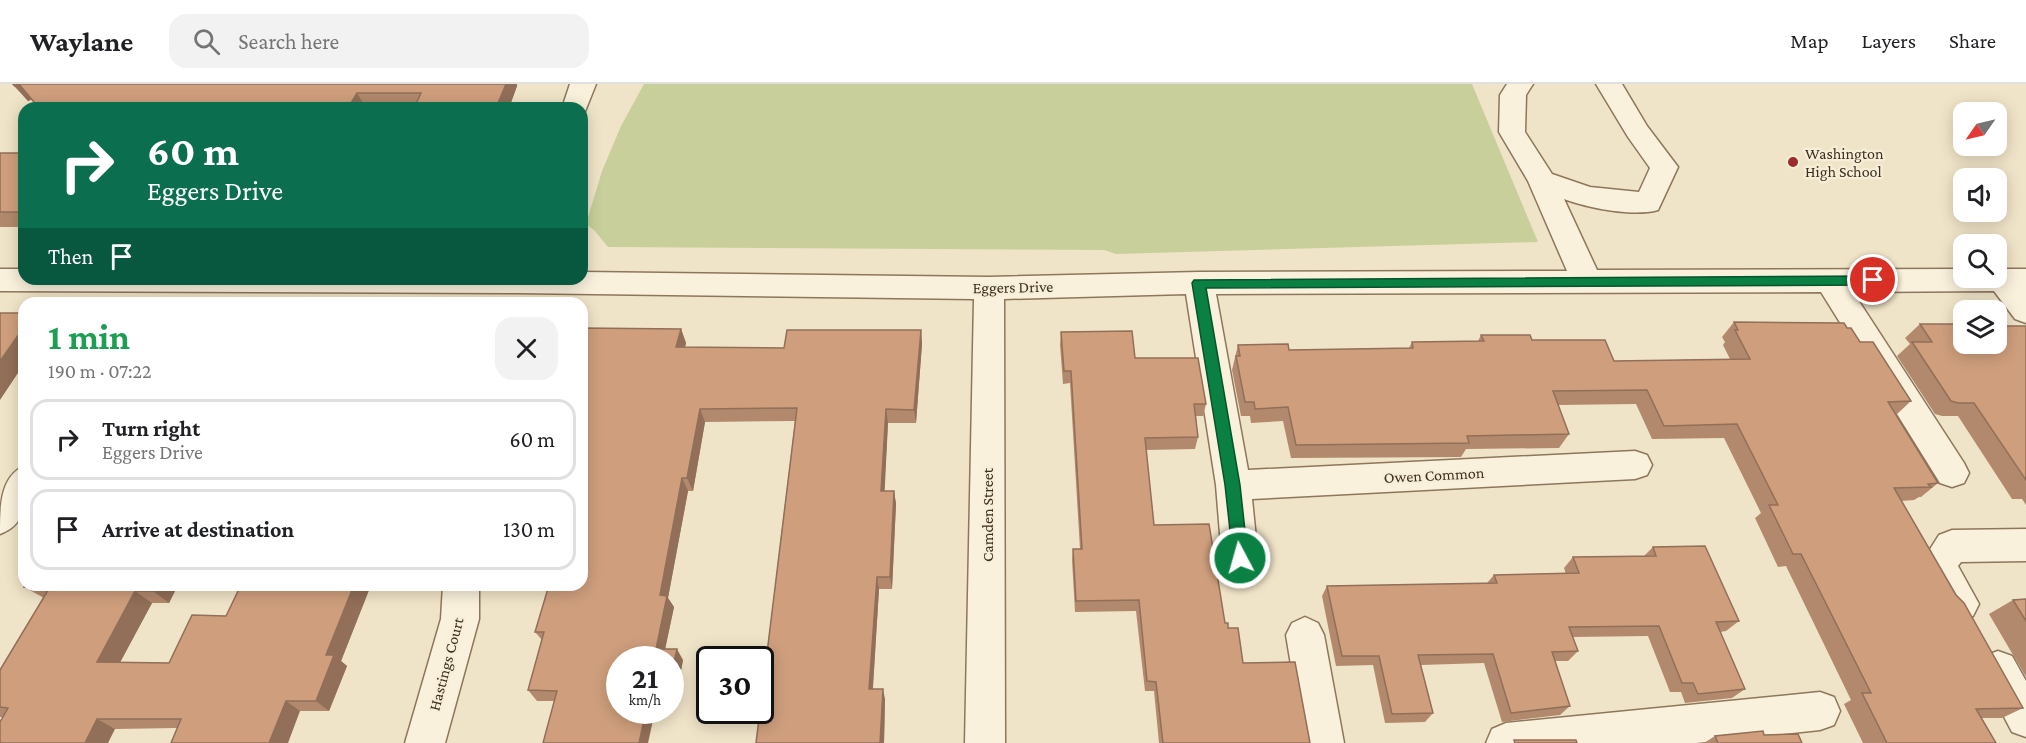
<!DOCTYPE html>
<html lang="en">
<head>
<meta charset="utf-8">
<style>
  :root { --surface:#fff; --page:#f2f2f2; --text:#202124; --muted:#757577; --line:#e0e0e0 }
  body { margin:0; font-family:"Crimson Pro",serif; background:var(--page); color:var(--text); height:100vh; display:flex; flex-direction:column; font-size:22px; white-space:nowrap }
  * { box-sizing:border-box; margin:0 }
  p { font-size:20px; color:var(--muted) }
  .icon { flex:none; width:33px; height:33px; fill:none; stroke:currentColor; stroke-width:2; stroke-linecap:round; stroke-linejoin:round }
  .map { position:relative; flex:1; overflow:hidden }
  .side { position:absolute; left:18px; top:213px; width:570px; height:294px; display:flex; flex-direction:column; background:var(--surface); border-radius:18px; box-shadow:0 3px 15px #0003 }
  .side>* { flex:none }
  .hud { position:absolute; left:18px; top:18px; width:570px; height:183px; border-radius:18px; box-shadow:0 3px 15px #0003; background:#0b6e4f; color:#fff; overflow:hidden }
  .needle { width:39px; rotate:236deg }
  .controls { position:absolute; left:1953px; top:18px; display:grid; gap:12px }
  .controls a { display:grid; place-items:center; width:54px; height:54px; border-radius:12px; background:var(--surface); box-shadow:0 3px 15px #0003; font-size:30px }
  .speed { position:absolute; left:606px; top:562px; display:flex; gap:12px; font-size:30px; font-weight:700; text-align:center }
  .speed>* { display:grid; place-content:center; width:78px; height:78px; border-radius:50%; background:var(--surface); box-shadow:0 3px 15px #0003; line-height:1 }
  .speed small { font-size:15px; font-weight:400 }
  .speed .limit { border:3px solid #111; border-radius:9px; background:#fff; color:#111 }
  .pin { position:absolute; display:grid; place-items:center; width:51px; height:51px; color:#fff; margin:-26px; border:3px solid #fff; border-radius:50%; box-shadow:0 2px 6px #0007 }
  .me { position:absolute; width:66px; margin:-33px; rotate:354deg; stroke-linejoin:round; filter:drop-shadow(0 0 4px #0008) }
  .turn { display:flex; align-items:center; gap:21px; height:126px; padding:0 30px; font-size:27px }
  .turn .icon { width:78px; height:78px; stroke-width:2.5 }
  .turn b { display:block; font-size:42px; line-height:51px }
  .then { display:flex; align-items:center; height:57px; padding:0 30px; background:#0003; gap:12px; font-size:22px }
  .round { display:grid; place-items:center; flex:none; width:63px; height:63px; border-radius:18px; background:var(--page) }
  .headline { display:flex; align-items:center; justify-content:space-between; height:102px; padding:0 30px }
  h1 { font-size:36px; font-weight:700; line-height:45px; color:#1e9e55 }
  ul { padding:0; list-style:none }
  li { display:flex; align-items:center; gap:18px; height:81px; margin:0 12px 9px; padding:0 18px; border:3px solid var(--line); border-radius:18px }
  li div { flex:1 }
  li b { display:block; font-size:22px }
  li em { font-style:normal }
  header { display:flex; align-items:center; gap:36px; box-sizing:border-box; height:84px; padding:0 30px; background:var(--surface); border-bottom:2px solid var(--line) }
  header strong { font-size:28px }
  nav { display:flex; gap:33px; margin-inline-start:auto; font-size:21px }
  .search { width:420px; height:54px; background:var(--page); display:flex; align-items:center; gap:15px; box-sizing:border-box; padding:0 21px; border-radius:18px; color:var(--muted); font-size:22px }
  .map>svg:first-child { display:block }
  .green { fill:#c9cf9b }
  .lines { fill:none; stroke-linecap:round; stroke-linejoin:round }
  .minor-casing { stroke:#8d765c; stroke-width:3 }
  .minor { fill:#faf1dc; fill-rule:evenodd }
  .wall { fill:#b2896c }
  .shaded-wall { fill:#916f58 }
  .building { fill:#cf9f7d; stroke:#916f58; stroke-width:1.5 }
  .route { fill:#0b8043; stroke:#07532c; stroke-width:1.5 }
  .poi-dot { fill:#9e2a2b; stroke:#f7eed8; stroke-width:2 }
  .labels { text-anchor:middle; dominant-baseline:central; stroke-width:4.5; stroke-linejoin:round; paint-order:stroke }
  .poi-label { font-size:16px; fill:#3d2e20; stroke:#f7eed8; text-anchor:start }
  .street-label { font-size:16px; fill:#3d2e20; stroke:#f7eed8 }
</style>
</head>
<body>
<header>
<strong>Waylane</strong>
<div class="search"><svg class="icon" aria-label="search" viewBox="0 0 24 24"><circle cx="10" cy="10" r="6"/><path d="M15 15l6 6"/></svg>Search here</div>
<nav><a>Map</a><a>Layers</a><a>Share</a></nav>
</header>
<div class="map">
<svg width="2026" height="659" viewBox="0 0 2026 659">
  <rect width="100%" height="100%" fill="#f0e4c8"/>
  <!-- green -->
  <path class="green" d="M 644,0 L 1472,0 L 1538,158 L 1116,170 L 1104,166 L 608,163 L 594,146 L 586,140 L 602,87 L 621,42 Z"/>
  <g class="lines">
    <!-- minor casing -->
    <g class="minor-casing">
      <g id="minor">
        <path d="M 570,0 L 596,0 L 584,30 L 582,31 L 582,24 L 562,24 Z"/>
        <path d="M 1507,0 L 1533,0 L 1526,11 L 1525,48 L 1552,90 L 1590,103 L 1639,108 L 1650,84 L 1628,53 L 1596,0 L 1622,0 L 1647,42 L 1678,83 L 1658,126 C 1633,133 1588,124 1564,115 L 1597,186 L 1964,185 L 1964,194 L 1996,194 L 1996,185 L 2026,185 L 2026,239 L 2015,235 L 1994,207 L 1853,208 L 1964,379 L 1969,389 L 1964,399 L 1952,403 L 1940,399 L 1821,208 L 1216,210 L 1248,386 L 1635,367 L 1647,371 L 1652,381 L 1647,391 L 1635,395 L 1252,415 L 1258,474 L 1253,485 L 1240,490 L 1227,485 L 1222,474 L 1216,401 L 1186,210 L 1004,215 L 1005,659 L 965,659 L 974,215 L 517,209 L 0,207 L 0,185 L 24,185 L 24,195 L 582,195 L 582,188 L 989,193 L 1199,188 L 1567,187 L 1528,97 L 1499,48 L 1500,11 Z"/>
        <path d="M 24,382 C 24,410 31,439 0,450 C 0,423 0,393 24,382 Z"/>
        <path d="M 2026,445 L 2026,477 L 1961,478 L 1958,482 L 1979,520 L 1973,532 L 1960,537 L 1947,532 L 1920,481 L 1939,451 L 1952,446 Z"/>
        <path d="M 443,501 L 479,501 L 479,535 L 445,659 L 405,659 L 441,535 Z"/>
        <path d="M 1305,533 L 1318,539 L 1324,551 L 1344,659 L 1304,659 L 1286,551 L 1292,539 Z"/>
        <path d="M 1998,567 L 2012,572 L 2026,597 L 2026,653 L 2012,648 L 1979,585 L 1984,572 Z"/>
        <path d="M 1820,608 L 1834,613 L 1840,627 L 1834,641 L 1820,646 L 1696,659 L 1486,659 L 1492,645 L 1506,639 Z"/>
      </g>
    </g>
    <!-- minor -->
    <use href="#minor" class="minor"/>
  </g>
  <!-- wall -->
  <g class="wall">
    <path d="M 12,0 L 517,0 L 517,2 L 509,24 L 407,24 L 32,15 L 28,17 Z"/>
    <rect x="0" y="69" width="24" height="74"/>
    <path d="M 1734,238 L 1847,244 L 1911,317 L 1896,331 L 1938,399 L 1921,413 L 1919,413 L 1914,416 L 1901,417 L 2023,624 L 2002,634 L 1982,634 L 1996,659 L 1863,659 L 1844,620 L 1851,616 L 1786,482 L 1778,483 L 1755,434 L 1761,429 L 1724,354 L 1652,355 L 1636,320 L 1558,321 L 1569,350 L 1559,364 L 1466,365 L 1461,373 L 1291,374 L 1283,337 L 1251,339 L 1250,332 L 1241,332 L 1232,286 L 1238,261 L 1289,266 L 1409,264 L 1412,258 L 1478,257 L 1481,251 L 1532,256 L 1614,277 L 1730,275 L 1723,261 L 1725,258 L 1722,253 Z"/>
    <path d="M 1920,240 L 1960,243 L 2026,242 L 2026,421 L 2022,415 L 2012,415 L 1958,332 L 1942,332 L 1935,330 L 1897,272 L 1910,260 L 1905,254 Z"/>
    <path d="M 681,245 L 686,259 L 685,263 L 784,264 L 921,246 L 922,260 L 916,339 L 888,339 L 884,407 L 894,407 L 896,420 L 892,505 L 879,505 L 873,605 L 885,615 L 884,659 L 756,659 L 795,337 L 705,338 L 693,407 L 688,407 L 668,514 L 674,523 L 665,565 L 683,576 L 673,628 L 662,627 L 670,627 L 670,576 L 554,617 L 537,617 L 528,606 L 542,556 L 535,548 Z"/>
    <path d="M 1061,248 L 1135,274 L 1206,320 L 1203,332 L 1196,332 L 1198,353 L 1195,365 L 1146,366 L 1154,441 L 1228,544 L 1243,579 L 1310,659 L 1159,659 L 1154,607 L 1145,607 L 1136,527 L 1075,528 L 1072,476 L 1073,465 L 1080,465 L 1070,299 L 1063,300 L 1060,261 Z"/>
    <path d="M 1653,463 L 1739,537 L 1726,547 L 1720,548 L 1745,605 L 1732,614 L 1685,619 L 1681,608 L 1670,608 L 1648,552 L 1572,553 L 1578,567 L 1568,577 L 1555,577 L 1570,622 L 1560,631 L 1502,638 L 1484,579 L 1421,581 L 1433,629 L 1425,638 L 1385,639 L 1373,581 L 1336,582 L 1322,512 L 1327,502 L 1487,499 L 1494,491 L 1566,490 L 1564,484 L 1573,473 L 1644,472 Z"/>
    <path d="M 25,501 L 178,501 L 169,519 L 152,519 L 120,578 L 169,579 L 226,532 L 241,501 L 371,501 L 341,577 L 347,582 L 329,627 L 300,627 L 177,644 L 115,645 L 0,633 L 0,586 L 44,514 L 24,503 Z"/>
    <path d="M 2026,515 L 2026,593 L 1989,530 L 2013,516 Z"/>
    <path d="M 1764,651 L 1802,659 L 1704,659 L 1715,652 Z"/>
  </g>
  <!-- shaded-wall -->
  <g class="shaded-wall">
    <path d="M 19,0 L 33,15 L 28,17 L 15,2 Z"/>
    <path d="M 506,0 L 517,0 L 517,2 L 509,24 L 496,24 Z"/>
    <path d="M 357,9 L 366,24 L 348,24 Z"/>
    <path d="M 24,243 L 24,280 L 0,316 L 0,277 Z"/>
    <path d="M 681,245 L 686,259 L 682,277 L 676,263 Z"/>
    <path d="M 921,246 L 922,260 L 916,339 L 914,326 Z"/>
    <path d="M 700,325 L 705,338 L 693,407 L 687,394 Z"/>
    <path d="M 886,325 L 888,339 L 884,420 L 881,407 Z"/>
    <path d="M 682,394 L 688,407 L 668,514 L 674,523 L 663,575 L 656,565 L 660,511 Z"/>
    <path d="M 894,407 L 896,420 L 892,505 L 890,493 Z"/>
    <path d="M 877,493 L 879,505 L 872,615 L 869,605 Z"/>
    <path d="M 156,501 L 178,501 L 169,519 L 153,507 Z"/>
    <path d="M 354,501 L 371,501 L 341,577 L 347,582 L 329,627 L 316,617 L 326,571 Z"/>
    <path d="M 135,507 L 152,519 L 115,588 L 97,578 Z"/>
    <path d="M 677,565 L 683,576 L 673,628 L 670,624 L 670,596 Z"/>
    <path d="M 883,605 L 885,615 L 884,659 L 880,659 Z"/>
    <path d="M 286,617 L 300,627 L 288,659 L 269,659 Z"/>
    <path d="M 646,627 L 655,627 L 648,659 L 639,659 Z"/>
    <path d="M 97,635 L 115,645 L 108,659 L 85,659 Z"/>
  </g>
  <!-- building -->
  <g class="building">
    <path d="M 13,0 L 506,0 L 496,24 L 414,24 L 421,9 L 357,9 L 348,24 L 39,24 L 19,0 L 15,2 Z"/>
    <rect x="0" y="69" width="24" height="59"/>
    <path d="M 0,229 L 24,229 L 24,243 L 0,277 Z"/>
    <path d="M 1734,238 L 1844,239 L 1847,244 L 1851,244 L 1860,258 L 1873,258 L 1911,317 L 1888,318 L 1938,399 L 1928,400 L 1931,403 L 1894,404 L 1956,511 L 1964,519 L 2023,624 L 1976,625 L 1996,659 L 1887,659 L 1862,609 L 1871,609 L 1801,470 L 1793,470 L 1769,421 L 1778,421 L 1737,340 L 1664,342 L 1647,306 L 1553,307 L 1569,350 L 1467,352 L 1469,359 L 1296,361 L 1288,323 L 1255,325 L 1254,318 L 1245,318 L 1236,272 L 1240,272 L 1238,261 L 1288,260 L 1289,266 L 1413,264 L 1412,258 L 1484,257 L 1481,251 L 1530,251 L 1532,256 L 1605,256 L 1614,277 L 1750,275 L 1735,246 L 1738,246 Z"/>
    <path d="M 1920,240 L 1958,240 L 1960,243 L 1964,243 L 1964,260 L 1996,260 L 1996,242 L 2026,242 L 2026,396 L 1974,319 L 1958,319 L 1951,317 L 1912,258 L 1932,258 Z"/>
    <path d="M 582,244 L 681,245 L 676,263 L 784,264 L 787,246 L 921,246 L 914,326 L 886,325 L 881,407 L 894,407 L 890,493 L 877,493 L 869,605 L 883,605 L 880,659 L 756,659 L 797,324 L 700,325 L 687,394 L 682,394 L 660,511 L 667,512 L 656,565 L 677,565 L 670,596 L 670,576 L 620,576 L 620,627 L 646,627 L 639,659 L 543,659 L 557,607 L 528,606 L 544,548 L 535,548 L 549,501 L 582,501 Z"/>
    <path d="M 1132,247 L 1135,274 L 1198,274 L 1206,320 L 1194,320 L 1198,353 L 1145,354 L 1154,441 L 1209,440 L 1225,539 L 1228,539 L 1228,544 L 1238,544 L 1243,579 L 1295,578 L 1310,659 L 1163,659 L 1156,598 L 1147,597 L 1139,516 L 1076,517 L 1073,465 L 1082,465 L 1071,287 L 1064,287 L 1061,248 Z"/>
    <path d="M 1705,462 L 1739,537 L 1716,538 L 1745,605 L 1698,610 L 1693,599 L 1682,599 L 1659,542 L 1569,543 L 1578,567 L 1552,568 L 1570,622 L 1511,629 L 1493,570 L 1418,571 L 1433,629 L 1392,630 L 1379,572 L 1342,572 L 1327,502 L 1497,499 L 1494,491 L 1579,489 L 1573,473 L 1656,472 L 1653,463 Z"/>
    <path d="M 25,501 L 156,501 L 153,507 L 135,507 L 97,578 L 169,579 L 192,531 L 226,532 L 241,501 L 354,501 L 326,571 L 334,571 L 316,617 L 286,617 L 269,659 L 171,659 L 181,635 L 97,635 L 85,659 L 0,659 L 0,638 L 8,624 L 0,623 L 0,586 L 50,503 L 24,503 Z"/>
    <path d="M 2026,515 L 2026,537 L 2013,516 Z"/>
    <path d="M 1763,647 L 1764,651 L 1798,650 L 1802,659 L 1718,659 L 1715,652 Z"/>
    <path d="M 1514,656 L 1576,656 L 1577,659 L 1515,659 Z"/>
  </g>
  <!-- route -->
  <path class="route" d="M 1873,192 L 1879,196 L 1873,201 L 1206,204 L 1240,401 L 1248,474 L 1245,479 L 1240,481 L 1235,479 L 1233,474 L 1225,401 L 1192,199 L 1194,196 Z"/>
  <!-- markers -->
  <circle class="poi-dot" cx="1793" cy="78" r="6"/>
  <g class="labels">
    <!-- poi labels -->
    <g class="poi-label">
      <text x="1805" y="69">Washington<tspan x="1805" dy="18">High School</tspan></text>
    </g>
    <!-- street labels -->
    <g class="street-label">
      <text transform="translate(1013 203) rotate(-1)">Eggers Drive</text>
      <text transform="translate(1434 391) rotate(-3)">Owen Common</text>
      <text transform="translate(987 431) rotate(-90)">Camden Street</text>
      <text transform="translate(446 580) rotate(-75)">Hastings Court</text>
    </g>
  </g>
</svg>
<div class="controls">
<a><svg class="needle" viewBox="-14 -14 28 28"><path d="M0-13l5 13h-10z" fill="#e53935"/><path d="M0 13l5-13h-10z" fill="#757577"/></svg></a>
<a><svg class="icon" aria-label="sound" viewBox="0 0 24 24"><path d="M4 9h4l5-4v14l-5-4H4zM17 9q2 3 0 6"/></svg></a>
<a><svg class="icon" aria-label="search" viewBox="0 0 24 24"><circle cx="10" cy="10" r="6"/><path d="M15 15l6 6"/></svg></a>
<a><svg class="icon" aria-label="layers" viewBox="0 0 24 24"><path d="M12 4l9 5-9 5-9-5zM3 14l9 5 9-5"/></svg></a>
</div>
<div class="speed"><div>21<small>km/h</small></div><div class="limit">30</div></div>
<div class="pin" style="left:1873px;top:196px;background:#d93025"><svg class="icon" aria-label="arrive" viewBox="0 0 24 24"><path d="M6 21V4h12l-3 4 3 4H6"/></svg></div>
<svg class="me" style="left:1240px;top:474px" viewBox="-20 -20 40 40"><circle r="17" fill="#0b8043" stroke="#fff" stroke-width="3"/><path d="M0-11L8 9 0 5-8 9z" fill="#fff"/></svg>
<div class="hud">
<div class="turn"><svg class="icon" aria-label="right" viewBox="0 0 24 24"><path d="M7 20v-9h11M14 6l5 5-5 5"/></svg><div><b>60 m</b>Eggers Drive</div></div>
<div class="then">Then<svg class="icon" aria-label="arrive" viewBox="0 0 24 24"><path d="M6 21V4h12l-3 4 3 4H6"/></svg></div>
</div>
<section class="side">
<div class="headline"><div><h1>1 min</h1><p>190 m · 07:22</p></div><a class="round"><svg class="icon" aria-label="close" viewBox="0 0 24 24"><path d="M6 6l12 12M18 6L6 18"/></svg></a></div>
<ul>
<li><svg class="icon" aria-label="right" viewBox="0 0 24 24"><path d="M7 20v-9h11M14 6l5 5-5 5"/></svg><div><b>Turn right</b><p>Eggers Drive</p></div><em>60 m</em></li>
<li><svg class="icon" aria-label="arrive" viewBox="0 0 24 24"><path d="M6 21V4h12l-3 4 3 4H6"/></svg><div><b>Arrive at destination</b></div><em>130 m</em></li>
</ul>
</section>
</div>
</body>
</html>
